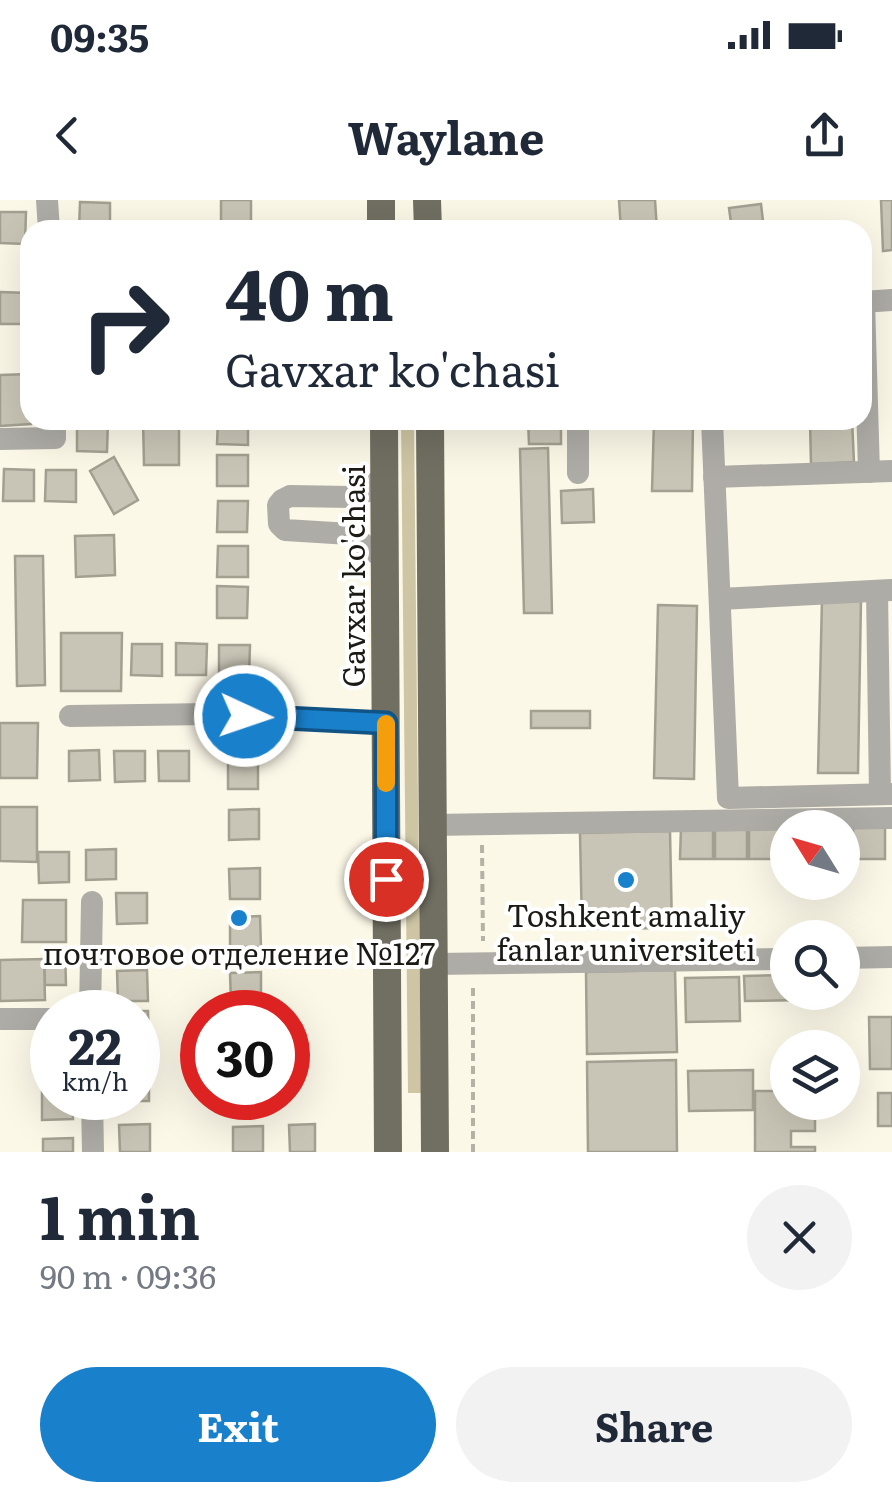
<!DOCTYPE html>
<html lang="en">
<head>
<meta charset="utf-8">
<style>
  :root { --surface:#fff; --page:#f2f2f3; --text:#1f2937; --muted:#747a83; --accent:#1980cb }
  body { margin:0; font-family:Literata,serif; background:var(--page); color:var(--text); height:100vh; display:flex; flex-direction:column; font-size:38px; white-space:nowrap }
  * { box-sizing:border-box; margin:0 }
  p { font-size:32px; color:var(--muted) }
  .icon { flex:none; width:55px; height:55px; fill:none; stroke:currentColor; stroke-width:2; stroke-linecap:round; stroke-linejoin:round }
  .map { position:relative; height:952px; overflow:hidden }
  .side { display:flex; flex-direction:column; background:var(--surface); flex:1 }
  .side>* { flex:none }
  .top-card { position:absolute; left:20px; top:20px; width:852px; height:210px; border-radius:30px; box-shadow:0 10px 40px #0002; background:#fff; color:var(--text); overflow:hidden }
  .needle { width:65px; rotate:307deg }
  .fabs { position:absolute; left:770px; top:610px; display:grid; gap:20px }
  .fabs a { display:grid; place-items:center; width:90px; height:90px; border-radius:50%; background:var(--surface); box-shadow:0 10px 40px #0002; font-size:50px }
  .speed { position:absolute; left:30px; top:790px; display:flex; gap:20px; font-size:50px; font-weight:700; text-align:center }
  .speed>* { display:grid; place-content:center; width:130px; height:130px; border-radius:50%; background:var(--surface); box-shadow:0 10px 40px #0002; line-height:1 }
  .speed small { font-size:25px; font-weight:400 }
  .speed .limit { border:15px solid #d22; background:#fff; color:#111 }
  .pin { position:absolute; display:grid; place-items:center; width:85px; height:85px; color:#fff; margin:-42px; border:5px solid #fff; border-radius:50%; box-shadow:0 2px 10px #0007 }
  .me { position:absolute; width:110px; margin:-55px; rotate:93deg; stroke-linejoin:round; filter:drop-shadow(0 0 8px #0008) }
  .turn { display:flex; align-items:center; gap:35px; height:210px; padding:0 40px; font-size:45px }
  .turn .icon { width:130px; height:130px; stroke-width:2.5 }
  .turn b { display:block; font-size:70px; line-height:85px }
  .round { display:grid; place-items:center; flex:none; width:105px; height:105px; border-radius:52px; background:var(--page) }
  .overview { display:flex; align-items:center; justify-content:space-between; height:170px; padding:0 40px }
  h1 { font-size:60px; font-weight:700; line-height:75px }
  .action { display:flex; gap:20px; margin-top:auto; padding:20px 40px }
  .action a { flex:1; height:115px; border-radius:60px; background:var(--accent); color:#fff; font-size:40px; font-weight:700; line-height:115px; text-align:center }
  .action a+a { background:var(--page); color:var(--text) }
  .status { display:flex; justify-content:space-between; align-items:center; height:70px; padding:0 50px; background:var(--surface); direction:ltr }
  .status svg { height:28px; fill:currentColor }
  header { display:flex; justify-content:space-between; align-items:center; height:130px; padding:0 40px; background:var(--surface); font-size:45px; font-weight:700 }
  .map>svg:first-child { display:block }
  .green { fill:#cdc5a3 }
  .building { fill:#c9c5b6; stroke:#a3a091; stroke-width:2.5 }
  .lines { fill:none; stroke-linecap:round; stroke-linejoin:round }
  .path { stroke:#b5b2a5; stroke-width:4; stroke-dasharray:8 5; stroke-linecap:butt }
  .minor { stroke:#aeaca6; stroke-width:22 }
  .major { stroke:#716e62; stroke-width:28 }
  .route-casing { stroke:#105384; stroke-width:25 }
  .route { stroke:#1980cb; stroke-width:18 }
  .slow { stroke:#f59e0b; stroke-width:18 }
  .poi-dot { fill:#1980cb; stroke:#fff; stroke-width:4 }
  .labels { text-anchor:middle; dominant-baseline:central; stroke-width:8; stroke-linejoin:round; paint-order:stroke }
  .street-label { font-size:30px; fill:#1c1a15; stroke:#fff }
  .poi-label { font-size:30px; fill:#1c1a15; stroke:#fff }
</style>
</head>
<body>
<div class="status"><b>09:35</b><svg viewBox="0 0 49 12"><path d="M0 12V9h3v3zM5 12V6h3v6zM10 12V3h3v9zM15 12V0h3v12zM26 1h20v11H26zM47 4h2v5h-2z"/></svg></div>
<header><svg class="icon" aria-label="back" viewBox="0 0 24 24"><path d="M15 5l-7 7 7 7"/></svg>Waylane<svg class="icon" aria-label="share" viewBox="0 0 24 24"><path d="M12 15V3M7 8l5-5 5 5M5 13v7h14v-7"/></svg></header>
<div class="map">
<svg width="892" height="952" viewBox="0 0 892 952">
  <rect width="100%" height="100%" fill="#fcf8e8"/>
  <!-- green -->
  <path class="green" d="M 401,220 L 414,220 L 421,893 L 408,893 Z"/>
  <!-- building -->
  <g class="building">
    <rect x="221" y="0" width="30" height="28"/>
    <path d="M 619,0 L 655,0 L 657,30 L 621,30 Z"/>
    <path d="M 881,0 L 892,0 L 892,50 L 883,51 Z"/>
    <path d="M 80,2 L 110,3 L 110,30 L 79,30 Z"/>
    <path d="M 761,4 L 764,30 L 732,30 L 729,8 Z"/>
    <path d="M 0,12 L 26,12 L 25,44 L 0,43 Z"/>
    <path d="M 0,92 L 29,93 L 28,124 L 0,124 Z"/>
    <path d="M 29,174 L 31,224 L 0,226 L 0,175 Z"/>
    <path d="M 77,220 L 108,220 L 107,252 L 77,251 Z"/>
    <path d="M 143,220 L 179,220 L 179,265 L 144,265 Z"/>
    <path d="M 218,220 L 248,220 L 248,245 L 217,244 Z"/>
    <path d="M 528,220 L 561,220 L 561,244 L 529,244 Z"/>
    <path d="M 654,220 L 693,220 L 692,291 L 652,291 Z"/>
    <path d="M 810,220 L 852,220 L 854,262 L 811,264 Z"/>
    <path d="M 548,248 L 552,413 L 524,413 L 520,249 Z"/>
    <rect x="217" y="255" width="31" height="31"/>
    <path d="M 114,257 L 138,300 L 114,314 L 90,271 Z"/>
    <path d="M 4,269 L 34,270 L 34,301 L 3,301 Z"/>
    <path d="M 46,270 L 76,270 L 76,302 L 45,301 Z"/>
    <path d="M 593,289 L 594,322 L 562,323 L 561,291 Z"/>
    <path d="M 218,301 L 248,301 L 247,332 L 217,332 Z"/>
    <path d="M 114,335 L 115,375 L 76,377 L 75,336 Z"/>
    <path d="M 218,346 L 248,346 L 248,377 L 217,377 Z"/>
    <path d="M 15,356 L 43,356 L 45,485 L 17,486 Z"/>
    <path d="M 217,386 L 248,387 L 247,418 L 217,418 Z"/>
    <path d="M 822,399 L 861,400 L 858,573 L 818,573 Z"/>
    <path d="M 658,405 L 697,406 L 694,579 L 654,578 Z"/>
    <path d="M 61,433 L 122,433 L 121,491 L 61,491 Z"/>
    <path d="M 176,443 L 207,444 L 206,475 L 176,475 Z"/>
    <path d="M 132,444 L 162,444 L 162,476 L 131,475 Z"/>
    <path d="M 219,445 L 250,445 L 249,477 L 219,476 Z"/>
    <rect x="531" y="511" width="59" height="17"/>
    <path d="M 0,523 L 38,523 L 37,578 L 0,578 Z"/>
    <path d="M 99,550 L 100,580 L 69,581 L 69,551 Z"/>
    <path d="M 114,551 L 145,551 L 145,581 L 115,582 Z"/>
    <path d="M 158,551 L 189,551 L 189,581 L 159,581 Z"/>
    <path d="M 258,558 L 258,589 L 228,589 L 228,559 Z"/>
    <path d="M 0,607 L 37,607 L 37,662 L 0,661 Z"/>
    <path d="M 259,609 L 259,639 L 229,640 L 229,610 Z"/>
    <path d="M 681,627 L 713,627 L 713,659 L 680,659 Z"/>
    <rect x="715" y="627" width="32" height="32"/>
    <path d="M 749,627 L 782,627 L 781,659 L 749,659 Z"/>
    <path d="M 850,627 L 850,659 L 842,659 L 842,628 Z"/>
    <rect x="853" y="627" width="32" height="32"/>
    <path d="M 670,631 L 672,728 L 582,729 L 580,633 Z"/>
    <path d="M 116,649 L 116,679 L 86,680 L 86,650 Z"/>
    <path d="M 38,652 L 69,652 L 69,682 L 39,683 Z"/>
    <path d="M 260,668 L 260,699 L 230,699 L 229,669 Z"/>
    <path d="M 116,693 L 147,693 L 147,723 L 117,724 Z"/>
    <path d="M 23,700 L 66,700 L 66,742 L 22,742 Z"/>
    <path d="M 260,716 L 261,747 L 230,747 L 230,717 Z"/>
    <path d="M 65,748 L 66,785 L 45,785 L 44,749 Z"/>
    <path d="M 44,759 L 45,800 L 0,801 L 0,760 Z"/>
    <path d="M 147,770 L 148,801 L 118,801 L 117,771 Z"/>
    <path d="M 675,770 L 677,852 L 587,854 L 586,772 Z"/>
    <path d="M 261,772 L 261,802 L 231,803 L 230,773 Z"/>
    <path d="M 788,775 L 788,792 L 804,792 L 804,800 L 745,801 L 744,776 Z"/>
    <path d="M 739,777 L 740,821 L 686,822 L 685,778 Z"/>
    <path d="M 118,811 L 148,811 L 149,841 L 138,841 L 138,812 Z"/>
    <path d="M 869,817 L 892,817 L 892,869 L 870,869 Z"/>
    <path d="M 41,840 L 52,840 L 52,870 L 42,870 Z"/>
    <path d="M 676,860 L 677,952 L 588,952 L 587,862 Z"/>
    <path d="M 149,870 L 149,901 L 119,901 L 119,898 L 138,898 L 138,871 Z"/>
    <path d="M 753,870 L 753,910 L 689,911 L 688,871 Z"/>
    <path d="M 42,889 L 52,889 L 52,898 L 72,898 L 73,919 L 42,920 Z"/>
    <path d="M 755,891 L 788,891 L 788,902 L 815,902 L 815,931 L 791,931 L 791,947 L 815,947 L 815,952 L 755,952 Z"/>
    <rect x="878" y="893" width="14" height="33"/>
    <path d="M 232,898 L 263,898 L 263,905 L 233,906 Z"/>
    <path d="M 150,924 L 150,952 L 120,952 L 119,925 Z"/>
    <path d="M 315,924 L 315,952 L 290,952 L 289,925 Z"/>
    <path d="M 263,926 L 263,952 L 233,952 L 233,927 Z"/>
    <path d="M 73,938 L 73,952 L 43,952 L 43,939 Z"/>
  </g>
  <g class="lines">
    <!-- path -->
    <g class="path">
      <path d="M 482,645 L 483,741"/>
      <path d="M 473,952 L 473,787"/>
    </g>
    <!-- minor -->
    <g class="minor">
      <path d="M 47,0 L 49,30"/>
      <path d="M 862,102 L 892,100"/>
      <path d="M 864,102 L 869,272"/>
      <path d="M 578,220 L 578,273"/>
      <path d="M 712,220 L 728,598 L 892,594"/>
      <path d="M 0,239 L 55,238 L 55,220"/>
      <path d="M 384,276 L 365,292 L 351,297 L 290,296 L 282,300 L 278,305 L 279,324 L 285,330 L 350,334 L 384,359"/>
      <path d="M 714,277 L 892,271"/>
      <path d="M 877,391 L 880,594"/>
      <path d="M 720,399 L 891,390"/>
      <path d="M 70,516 L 210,514 L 386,523"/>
      <path d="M 433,625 L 892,618"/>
      <path d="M 842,758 L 892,757"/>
      <path d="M 434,764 L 788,759"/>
      <path d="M 90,812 L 92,702"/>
      <path d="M 0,819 L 52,819"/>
      <path d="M 92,898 L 93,952"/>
    </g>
    <!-- major -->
    <g class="major">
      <path d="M 381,0 L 381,30"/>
      <path d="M 427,0 L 428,30"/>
      <path d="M 384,220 L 388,952"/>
      <path d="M 430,220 L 435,952"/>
    </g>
  </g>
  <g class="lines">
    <!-- route casing -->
    <g class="route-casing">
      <path id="route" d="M 245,516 L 386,523 L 386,679"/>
    </g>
    <!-- route -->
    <use href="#route" class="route"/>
    <!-- slow -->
    <path class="slow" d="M 386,524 L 386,583"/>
  </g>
  <!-- markers -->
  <g class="poi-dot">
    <circle cx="626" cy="680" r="10"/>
    <circle cx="239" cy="718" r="10"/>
  </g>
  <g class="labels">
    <!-- street labels -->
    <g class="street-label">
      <text transform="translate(352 376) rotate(-90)">Gavxar ko'chasi</text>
    </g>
    <!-- poi labels -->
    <g class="poi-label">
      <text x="626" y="714">Toshkent amaliy<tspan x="626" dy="34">fanlar universiteti</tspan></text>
      <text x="239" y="752">почтовое отделение №127</text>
    </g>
  </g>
</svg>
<div class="fabs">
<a><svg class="needle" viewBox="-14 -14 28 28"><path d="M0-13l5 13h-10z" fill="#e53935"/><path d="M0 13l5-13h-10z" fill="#747a83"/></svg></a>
<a><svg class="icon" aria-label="search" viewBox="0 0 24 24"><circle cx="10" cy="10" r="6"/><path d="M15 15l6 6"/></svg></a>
<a><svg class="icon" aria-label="layers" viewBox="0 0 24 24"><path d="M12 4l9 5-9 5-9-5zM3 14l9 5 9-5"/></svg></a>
</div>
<div class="speed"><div>22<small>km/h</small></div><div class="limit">30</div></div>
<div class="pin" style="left:386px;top:679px;background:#d93025"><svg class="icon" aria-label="arrive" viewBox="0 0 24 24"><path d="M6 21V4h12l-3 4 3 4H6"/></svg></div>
<svg class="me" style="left:245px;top:516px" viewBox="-20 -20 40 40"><circle r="17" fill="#1980cb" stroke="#fff" stroke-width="3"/><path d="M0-11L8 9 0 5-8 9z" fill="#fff"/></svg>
<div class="top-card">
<div class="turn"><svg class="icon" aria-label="right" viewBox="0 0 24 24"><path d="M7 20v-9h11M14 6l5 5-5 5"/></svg><div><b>40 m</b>Gavxar ko'chasi</div></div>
</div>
</div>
<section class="side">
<div class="overview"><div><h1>1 min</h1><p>90 m · 09:36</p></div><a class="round"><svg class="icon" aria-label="close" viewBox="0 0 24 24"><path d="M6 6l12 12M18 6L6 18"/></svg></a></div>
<div class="action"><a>Exit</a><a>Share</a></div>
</section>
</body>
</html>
